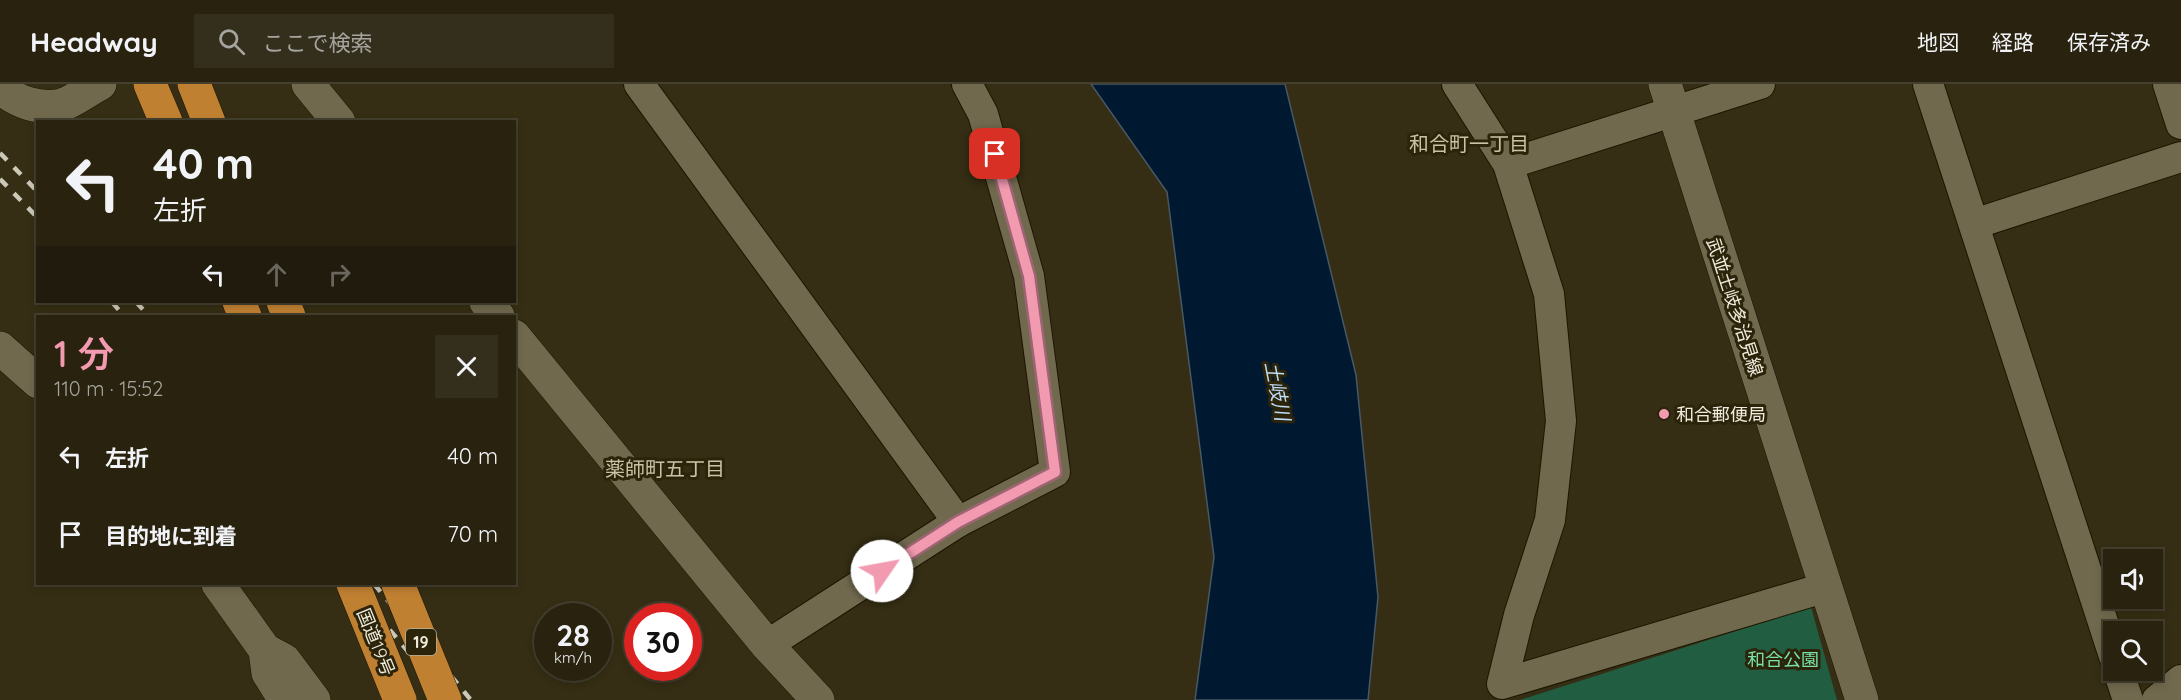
<!DOCTYPE html>
<html lang="ja">
<head>
<meta charset="utf-8">
<style>
  :root { --surface:#28220f; --page:#342f1d; --text:#f1f3f6; --muted:#a5a49e; --line:#443f2f; --accent:#f29ab0 }
  body { margin:0; font-family:Quicksand,"Noto Sans JP",sans-serif; background:var(--page); color:var(--text); height:100vh; display:flex; flex-direction:column; font-size:22px; white-space:nowrap }
  * { box-sizing:border-box; margin:0 }
  p { font-size:20px; color:var(--muted) }
  .icon { flex:none; width:33px; height:33px; fill:none; stroke:currentColor; stroke-width:2; stroke-linecap:round; stroke-linejoin:round }
  .map { position:relative; flex:1; overflow:hidden }
  .panel { position:absolute; left:36px; top:231px; width:480px; height:270px; display:flex; flex-direction:column; background:var(--surface); border-radius:0px; box-shadow:0 3px 9px #0003,0 0 0 2px var(--line) }
  .panel>* { flex:none }
  .banner { position:absolute; left:36px; top:36px; width:480px; height:183px; border-radius:0px; box-shadow:0 3px 9px #0003,0 0 0 2px var(--line); background:#28220f; color:var(--text); overflow:hidden }
  .tools { position:absolute; left:2103px; top:465px; display:grid; gap:12px }
  .tools a { display:grid; place-items:center; width:60px; height:60px; border-radius:0px; background:var(--surface); box-shadow:0 3px 9px #0003,0 0 0 2px var(--line); font-size:30px }
  .speed { position:absolute; left:534px; top:519px; display:flex; gap:12px; font-size:30px; font-weight:700; text-align:center }
  .speed>* { display:grid; place-content:center; width:78px; height:78px; border-radius:50%; background:var(--surface); box-shadow:0 3px 9px #0003,0 0 0 2px var(--line); line-height:1 }
  .speed small { font-size:15px; font-weight:400 }
  .speed .limit { border:9px solid #d22; background:#fff; color:#111 }
  .pin { position:absolute; display:grid; place-items:center; width:51px; height:51px; color:#fff; margin:-26px; border-radius:12px; box-shadow:0 3px 9px #0006 }
  .me { position:absolute; width:66px; margin:-33px; rotate:57deg; stroke-linejoin:round; filter:drop-shadow(0 0 4px #0008) }
  .turn { display:flex; align-items:center; gap:21px; height:126px; padding:0 18px; font-size:27px }
  .turn .icon { width:78px; height:78px; stroke-width:2.5 }
  .turn b { display:block; font-size:42px; line-height:51px }
  .lanes { display:flex; align-items:center; height:57px; padding:0 18px; background:#0003; justify-content:center; gap:30px; direction:ltr }
  .lanes .off { opacity:.35 }
  .round { display:grid; place-items:center; flex:none; width:63px; height:63px; border-radius:0px; background:var(--page) }
  .overview { display:flex; align-items:center; justify-content:space-between; height:102px; padding:0 18px }
  h1 { font-size:36px; font-weight:600; line-height:45px; color:var(--accent) }
  ul { padding:0; list-style:none }
  li { display:flex; align-items:center; gap:18px; height:78px; padding:0 18px }
  li div { flex:1 }
  li b { display:block; font-size:22px }
  li em { font-style:normal }
  header { display:flex; align-items:center; gap:36px; box-sizing:border-box; height:84px; padding:0 30px; background:var(--surface); border-bottom:2px solid var(--line) }
  header strong { font-size:28px }
  nav { display:flex; gap:33px; margin-inline-start:auto; font-size:21px }
  .search { width:420px; height:54px; background:var(--page); display:flex; align-items:center; gap:15px; box-sizing:border-box; padding:0 21px; border-radius:0px; color:var(--muted); font-size:22px }
  .map>svg:first-child { display:block }
  .green { fill:#215d40 }
  .water { fill:#001931; stroke:#485865; stroke-width:1.5 }
  .lines { fill:none; stroke-linecap:round; stroke-linejoin:round }
  .street-casing { stroke:#1c1600; stroke-width:32 }
  .secondary-casing { stroke:#1c1600; stroke-width:34 }
  .highway-casing { stroke:#1c1600; stroke-width:34 }
  .street { stroke:#70694e; stroke-width:30 }
  .secondary { stroke:#70694e; stroke-width:33 }
  .highway { stroke:#c08032; stroke-width:33 }
  .rail { stroke:#ccc8b7; stroke-width:4.5; stroke-dasharray:10 10; stroke-linecap:butt }
  .highway-bridge-casing { stroke:#1c1600; stroke-width:34; stroke-linecap:butt }
  .highway-bridge { stroke:#c08032; stroke-width:33 }
  .route-casing { stroke:#9d6472; stroke-width:15 }
  .route { stroke:#f29ab0; stroke-width:10 }
  .poi-dot { fill:#f29ab0; stroke:#2b240a; stroke-width:2 }
  .labels { text-anchor:middle; dominant-baseline:central; stroke-width:6; stroke-linejoin:round; paint-order:stroke }
  .shield { fill:#2b240a; stroke:#b5b09e; stroke-width:1.5 }
  .shield-label { font-size:16px; font-weight:bold; fill:#f0ecdd }
  .street-label { font-size:18px; fill:#f0ecdd; stroke:#2b240a }
  .poi-label { font-size:18px; fill:#f0ecdd; stroke:#2b240a; text-anchor:start }
  .park-label { font-size:18px; fill:#77e2aa; stroke:#2b240a }
  .neighbourhood-label { font-size:20px; fill:#c9c2a4; stroke:#2b240a }
  .water-label { font-size:20px; font-style:italic; fill:#bedcf9; stroke:#2b240a }
</style>
</head>
<body>
<header>
<strong>Headway</strong>
<div class="search"><svg class="icon" aria-label="search" viewBox="0 0 24 24"><circle cx="10" cy="10" r="6"/><path d="M15 15l6 6"/></svg>ここで検索</div>
<nav><a>地図</a><a>経路</a><a>保存済み</a></nav>
</header>
<div class="map">
<svg width="2181" height="616" viewBox="0 0 2181 616">
  <rect width="100%" height="100%" fill="#352e14"/>
  <!-- green -->
  <path class="green" d="M 1811,523 L 1837,616 L 1520,616 Z"/>
  <!-- water -->
  <path class="water" d="M 1091,0 L 1285,0 L 1356,291 L 1378,513 L 1368,616 L 1195,616 L 1214,473 L 1167,108 Z"/>
  <g class="lines">
    <!-- street casing -->
    <g class="street-casing">
      <g id="street">
        <path d="M 639,0 L 958,438"/>
        <path d="M 1457,0 L 1508,80 L 1549,210 L 1561,337 L 1550,436 L 1519,531 L 1502,600 L 1827,503"/>
        <path d="M 1928,0 L 2114,572"/>
        <path d="M 2168,0 L 2181,40"/>
        <path d="M 1508,80 L 1760,0"/>
        <path d="M 1974,140 L 2181,73"/>
        <path d="M 767,561 L 958,438 L 1055,388 L 1029,192 L 983,30 L 967,0"/>
        <path d="M 2118,586 L 2128,616"/>
        <path d="M 2157,616 L 2181,596"/>
      </g>
    </g>
    <!-- secondary casing -->
    <g class="secondary-casing">
      <g id="secondary">
        <path d="M 308,0 L 339,38"/>
        <path d="M 1665,0 L 1862,616"/>
        <path d="M 0,2 C 14,18 40,26 62,21 C 74,17 88,6 100,0"/>
        <path d="M 486,218 L 498,232"/>
        <path d="M 514,252 L 767,561 L 818,616"/>
        <path d="M 0,264 L 38,298"/>
        <path d="M 218,500 L 265,566 L 268,589 L 285,616"/>
        <path d="M 269,568 L 284,576 L 314,616"/>
      </g>
    </g>
    <!-- highway casing -->
    <g class="highway-casing">
      <g id="highway">
        <path d="M 150,0 L 166,38"/>
        <path d="M 194,0 L 209,38"/>
        <path d="M 239,218 L 245,232"/>
        <path d="M 283,218 L 289,232"/>
      </g>
    </g>
    <!-- street -->
    <use href="#street" class="street"/>
    <!-- secondary -->
    <use href="#secondary" class="secondary"/>
    <!-- highway -->
    <use href="#highway" class="highway"/>
    <!-- rail -->
    <g class="rail">
      <path d="M 0,69 L 38,108"/>
      <path d="M 0,95 L 38,134"/>
      <path d="M 112,218 L 124,232"/>
      <path d="M 136,218 L 149,232"/>
      <path d="M 351,500 L 449,616"/>
      <path d="M 374,500 L 471,616"/>
    </g>
    <!-- highway-bridge casing -->
    <g class="highway-bridge-casing">
      <g id="highway-bridge">
        <path d="M 353,500 L 400,616"/>
        <path d="M 398,500 L 445,616"/>
      </g>
    </g>
    <!-- highway-bridge -->
    <use href="#highway-bridge" class="highway-bridge"/>
  </g>
  <g class="lines">
    <!-- route casing -->
    <g class="route-casing">
      <path id="route" d="M 882,487 L 958,438 L 1055,388 L 1029,192 L 995,70"/>
    </g>
    <!-- route -->
    <use href="#route" class="route"/>
  </g>
  <!-- markers -->
  <circle class="poi-dot" cx="1664" cy="330" r="6"/>
  <g class="labels">
    <!-- shield labels -->
    <rect class="shield" x="406" y="545" width="30" height="26" rx="4.5"/>
    <g class="shield-label">
      <text x="421" y="558">19</text>
    </g>
    <!-- street labels -->
    <g class="street-label">
      <text transform="translate(1735 223) rotate(72)">武並土岐多治見線</text>
      <text transform="translate(376 558) rotate(68)">国道19号</text>
    </g>
    <!-- poi labels -->
    <g class="poi-label">
      <text x="1676" y="330">和合郵便局</text>
    </g>
    <!-- park labels -->
    <g class="park-label">
      <text x="1783" y="575">和合公園</text>
    </g>
    <!-- neighbourhood labels -->
    <g class="neighbourhood-label">
      <text x="1469" y="59">和合町一丁目</text>
      <text x="665" y="384">薬師町五丁目</text>
    </g>
    <!-- water labels -->
    <g class="water-label">
      <text transform="translate(1278 307) rotate(79)">土岐川</text>
    </g>
  </g>
</svg>
<div class="tools">
<a><svg class="icon" aria-label="sound" viewBox="0 0 24 24"><path d="M4 9h4l5-4v14l-5-4H4zM17 9q2 3 0 6"/></svg></a>
<a><svg class="icon" aria-label="search" viewBox="0 0 24 24"><circle cx="10" cy="10" r="6"/><path d="M15 15l6 6"/></svg></a>
</div>
<div class="speed"><div>28<small>km/h</small></div><div class="limit">30</div></div>
<div class="pin" style="left:995px;top:70px;background:#d93025"><svg class="icon" aria-label="arrive" viewBox="0 0 24 24"><path d="M6 21V4h12l-3 4 3 4H6"/></svg></div>
<svg class="me" style="left:882px;top:487px" viewBox="-20 -20 40 40"><circle r="19" fill="#fff"/><path d="M0-13L10 11 0 6-10 11z" fill="#f29ab0"/></svg>
<div class="banner">
<div class="turn"><svg class="icon" aria-label="left" viewBox="0 0 24 24"><path d="M17 20v-9H6M10 6l-5 5 5 5"/></svg><div><b>40 m</b>左折</div></div>
<div class="lanes"><svg class="icon" aria-label="left" viewBox="0 0 24 24"><path d="M17 20v-9H6M10 6l-5 5 5 5"/></svg><svg class="icon off" aria-label="ahead" viewBox="0 0 24 24"><path d="M12 20V5M6 11l6-6 6 6"/></svg><svg class="icon off" aria-label="right" viewBox="0 0 24 24"><path d="M7 20v-9h11M14 6l5 5-5 5"/></svg></div>
</div>
<section class="panel">
<div class="overview"><div><h1>1 分</h1><p>110 m · 15:52</p></div><a class="round"><svg class="icon" aria-label="close" viewBox="0 0 24 24"><path d="M6 6l12 12M18 6L6 18"/></svg></a></div>
<ul>
<li><svg class="icon" aria-label="left" viewBox="0 0 24 24"><path d="M17 20v-9H6M10 6l-5 5 5 5"/></svg><div><b>左折</b></div><em>40 m</em></li>
<li><svg class="icon" aria-label="arrive" viewBox="0 0 24 24"><path d="M6 21V4h12l-3 4 3 4H6"/></svg><div><b>目的地に到着</b></div><em>70 m</em></li>
</ul>
</section>
</div>
</body>
</html>
